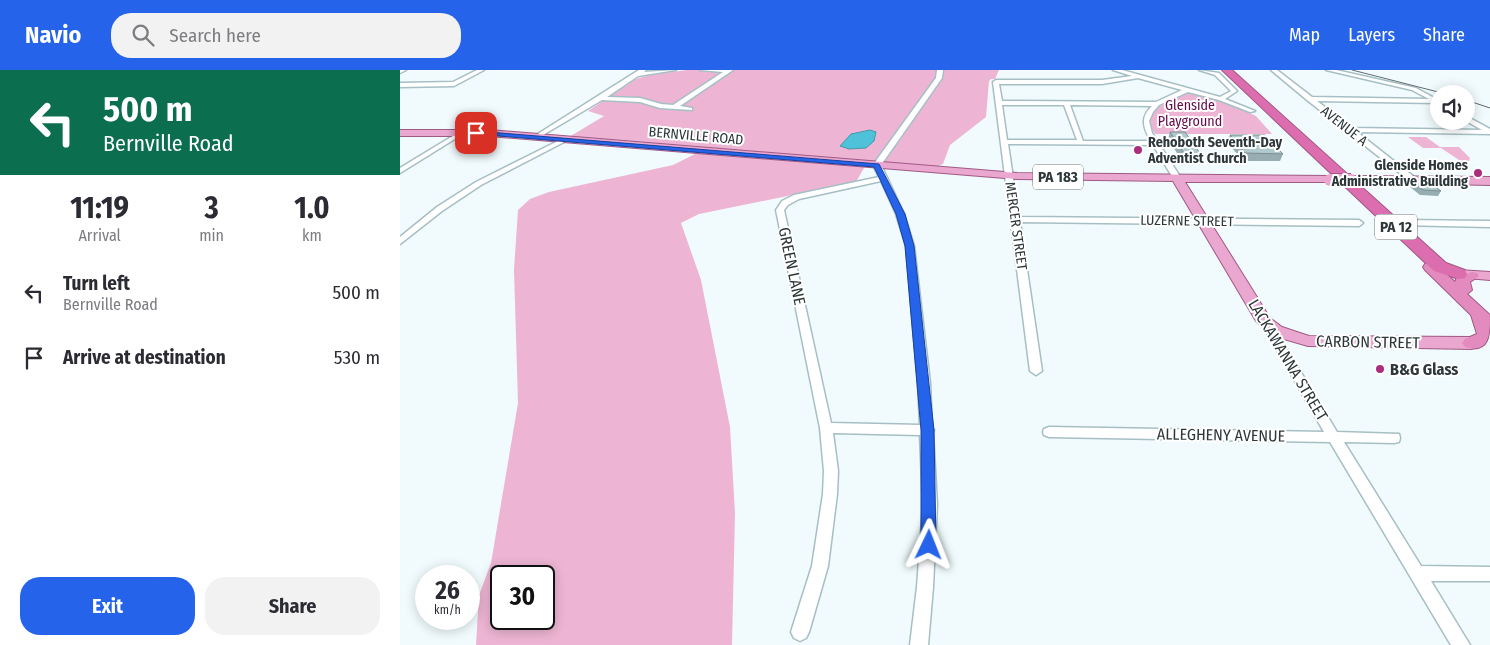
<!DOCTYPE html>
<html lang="en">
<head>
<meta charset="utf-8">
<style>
  :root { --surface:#fff; --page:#f2f2f3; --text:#2b2b33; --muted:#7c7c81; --accent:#2563eb }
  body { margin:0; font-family:"Fira Sans Condensed",sans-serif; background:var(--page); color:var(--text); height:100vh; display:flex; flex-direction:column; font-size:19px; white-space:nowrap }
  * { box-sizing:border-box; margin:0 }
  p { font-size:16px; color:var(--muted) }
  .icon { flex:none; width:28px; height:28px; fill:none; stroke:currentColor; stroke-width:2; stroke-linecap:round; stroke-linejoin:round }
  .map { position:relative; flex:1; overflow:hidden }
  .panel { display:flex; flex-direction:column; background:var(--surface); width:400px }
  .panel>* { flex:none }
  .top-card { background:#0b6e4f; color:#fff; overflow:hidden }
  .buttons { position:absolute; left:1030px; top:15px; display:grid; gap:10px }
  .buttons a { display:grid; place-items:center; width:45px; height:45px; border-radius:50%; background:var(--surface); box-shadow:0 2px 12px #0003; font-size:25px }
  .speed { position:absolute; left:15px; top:495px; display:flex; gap:10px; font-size:25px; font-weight:700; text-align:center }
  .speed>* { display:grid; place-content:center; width:65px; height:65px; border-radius:50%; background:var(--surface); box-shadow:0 2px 12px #0003; line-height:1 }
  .speed small { font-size:12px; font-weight:400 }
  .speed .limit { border:2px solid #111; border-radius:8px; background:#fff; color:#111 }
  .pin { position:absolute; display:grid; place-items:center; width:42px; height:42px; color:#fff; margin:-21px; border-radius:10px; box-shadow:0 2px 8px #0006 }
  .me { position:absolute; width:55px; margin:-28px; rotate:2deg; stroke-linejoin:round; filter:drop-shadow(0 0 4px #0008) }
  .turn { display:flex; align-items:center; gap:18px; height:105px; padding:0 20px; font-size:22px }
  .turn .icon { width:65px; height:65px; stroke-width:2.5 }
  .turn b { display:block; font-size:35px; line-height:42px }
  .eta { display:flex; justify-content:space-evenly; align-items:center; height:85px; text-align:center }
  .eta b { font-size:30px; font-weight:700; line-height:35px }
  .cta { display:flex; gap:10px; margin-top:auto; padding:10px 20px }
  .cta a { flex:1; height:58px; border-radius:20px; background:var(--accent); color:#fff; font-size:20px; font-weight:700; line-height:58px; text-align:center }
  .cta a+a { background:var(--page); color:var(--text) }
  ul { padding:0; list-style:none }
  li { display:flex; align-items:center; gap:15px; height:65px; padding:0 20px }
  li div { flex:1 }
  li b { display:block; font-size:19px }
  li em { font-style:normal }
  header { display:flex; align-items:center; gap:30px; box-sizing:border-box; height:70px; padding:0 25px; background:var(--accent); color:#fff }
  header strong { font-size:24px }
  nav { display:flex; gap:28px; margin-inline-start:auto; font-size:18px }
  .search { width:350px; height:45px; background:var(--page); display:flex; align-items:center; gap:12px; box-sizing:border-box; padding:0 18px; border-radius:20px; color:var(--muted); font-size:19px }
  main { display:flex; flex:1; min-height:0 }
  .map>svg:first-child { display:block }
  .green { fill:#edb5d3; fill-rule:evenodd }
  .water { fill:#4ec2d9; stroke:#4498a9 }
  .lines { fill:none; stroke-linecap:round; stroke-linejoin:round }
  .minor-casing { stroke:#a6bfc4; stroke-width:3 }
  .primary-casing { stroke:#9f5a86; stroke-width:2 }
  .trunk-casing { stroke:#9f5a86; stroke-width:2 }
  .motorway-casing { stroke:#9f5a86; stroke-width:2 }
  .minor { fill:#fff; fill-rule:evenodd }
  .primary { fill:#eaa7cf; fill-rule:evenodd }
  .trunk { fill:#e38abf; fill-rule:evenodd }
  .motorway { fill:#dc6daf; fill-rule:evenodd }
  .rail { stroke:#636d6f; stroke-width:1 }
  .primary-bridge-casing { stroke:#9f5a86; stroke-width:14; stroke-linecap:butt }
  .primary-bridge { stroke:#eaa7cf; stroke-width:12 }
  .wall { fill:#97adb2 }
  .building { fill:#b0c9cf; stroke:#7b8d91 }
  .route { fill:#2563eb; stroke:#184099 }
  .poi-dot { fill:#aa2d7e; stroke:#fff; stroke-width:2 }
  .labels { text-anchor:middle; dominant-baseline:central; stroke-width:4; stroke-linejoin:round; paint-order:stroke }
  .far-park-label { font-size:14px; fill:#660848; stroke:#fff }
  .far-street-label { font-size:14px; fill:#2d3739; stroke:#fff }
  .far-poi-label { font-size:14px; font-weight:bold; fill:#2d3739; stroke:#fff; text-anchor:start }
  .shield { fill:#fff; stroke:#6c7374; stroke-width:1 }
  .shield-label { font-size:15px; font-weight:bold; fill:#2d3739 }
  .street-label { font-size:16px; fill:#2d3739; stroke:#fff }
  .poi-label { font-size:16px; font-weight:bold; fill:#2d3739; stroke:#fff; text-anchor:start }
</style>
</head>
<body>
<header>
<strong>Navio</strong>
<div class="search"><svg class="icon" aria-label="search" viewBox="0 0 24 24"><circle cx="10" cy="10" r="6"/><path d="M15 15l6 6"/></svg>Search here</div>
<nav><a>Map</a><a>Layers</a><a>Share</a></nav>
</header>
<main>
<section class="panel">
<div class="top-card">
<div class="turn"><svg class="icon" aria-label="left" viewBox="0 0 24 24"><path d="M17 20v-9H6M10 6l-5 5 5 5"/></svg><div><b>500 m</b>Bernville Road</div></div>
</div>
<div class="eta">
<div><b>11:19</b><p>Arrival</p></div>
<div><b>3</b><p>min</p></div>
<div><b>1.0</b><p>km</p></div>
</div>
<ul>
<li><svg class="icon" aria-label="left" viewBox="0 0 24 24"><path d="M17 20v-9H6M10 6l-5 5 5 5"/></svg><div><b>Turn left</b><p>Bernville Road</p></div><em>500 m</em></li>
<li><svg class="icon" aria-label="arrive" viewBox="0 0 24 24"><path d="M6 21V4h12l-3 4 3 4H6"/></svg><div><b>Arrive at destination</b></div><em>530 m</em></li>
</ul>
<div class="cta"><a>Exit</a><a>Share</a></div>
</section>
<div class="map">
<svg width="1090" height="575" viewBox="0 0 1090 575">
  <rect width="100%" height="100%" fill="#f1fbfd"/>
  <!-- green -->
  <g class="green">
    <path d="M 287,0 L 599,0 L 595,9 L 591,9 L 589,11 L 586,47 L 550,75 L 543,94 L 536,97 L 468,91 L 456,112 L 299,144 L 281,153 L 301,210 L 330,357 L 335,443 L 332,575 L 76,575 L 79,525 L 91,493 L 118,333 L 114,200 L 118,140 L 130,129 L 149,122 L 273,95 L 305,79 L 169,67 L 204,46 L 188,41 L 236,9 L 250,5 ZM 101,506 L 144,506 L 144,549 L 101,549 Z"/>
    <path d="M 786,22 L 836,36 L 856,46 L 872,64 L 755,64 L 750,56 C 749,36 772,30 786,22 Z"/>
    <path d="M 1008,67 L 1026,67 L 1040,77 L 1059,77 L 1070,88 L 1069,91 L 1059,90 L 1041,78 L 1023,78 Z"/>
  </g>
  <!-- water -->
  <path class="water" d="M 470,60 L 476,62 L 474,71 L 466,78 L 449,79 L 440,76 L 451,64 Z"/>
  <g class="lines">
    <!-- minor casing -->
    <g class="minor-casing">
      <g id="minor">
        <path d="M 0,0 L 6,0 L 0,3 Z"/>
        <path d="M 77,0 L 84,0 L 54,16 L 0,17 L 0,13 L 53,12 Z"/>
        <path d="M 239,0 L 246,0 L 244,2 L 276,0 L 238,6 L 207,27 L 240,28 L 261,34 L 273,35 L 323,2 L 300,0 L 333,0 L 280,36 L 292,38 L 292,40 L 260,38 L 240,32 L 202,30 L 138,68 L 133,67 Z"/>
        <path d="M 537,0 L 543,0 L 542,8 L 481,95 L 504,144 L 514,176 L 530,313 L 532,357 L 534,360 L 533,363 L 537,435 L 533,517 L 528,575 L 510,575 L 517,517 L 523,435 L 520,365 L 433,363 L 438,401 L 437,424 L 428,496 L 409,562 L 406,568 L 400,571 L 394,568 L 391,562 L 412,496 L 423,424 L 424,401 L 420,358 L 376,140 L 382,131 L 394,125 L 479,107 L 473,95 L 536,8 ZM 481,111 L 496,144 L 506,176 L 518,313 L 520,355 L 431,353 L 384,140 L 388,135 L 399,129 Z"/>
        <path d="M 713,0 L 722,0 L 820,27 L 831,21 L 815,5 L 799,0 L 819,3 L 837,21 L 825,29 L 855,41 L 850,42 L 819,30 L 788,22 L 759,35 L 753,42 L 749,51 L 752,63 L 781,108 L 777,110 L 773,108 L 753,75 L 608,74 L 619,147 L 959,150 L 963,153 L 959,156 L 620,152 L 642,301 L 636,305 L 630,301 L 593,12 L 596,10 L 702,10 L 732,6 ZM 738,8 L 782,20 L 756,32 L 602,31 L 599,14 L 702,14 ZM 602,35 L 664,35 L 677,70 L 607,70 ZM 670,35 L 752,36 C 740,47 743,58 751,71 L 683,71 Z"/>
        <path d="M 871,0 L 877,0 L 912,27 L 1029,29 L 1012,20 L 926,0 L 936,0 L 1016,18 L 1038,30 L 1035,33 L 917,31 L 952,58 L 1082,60 L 1066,51 L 1066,46 L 1090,59 L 1090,64 L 957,62 L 1018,110 L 1011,112 L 907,30 Z"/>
        <path d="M 61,61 L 66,62 L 0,103 L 0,98 Z"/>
        <path d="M 164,68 L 167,70 L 166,71 L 81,115 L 42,141 L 0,174 L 0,167 L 37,137 L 76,112 Z"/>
        <path d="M 1002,150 L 1090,151 L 1090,157 L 999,155 L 998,153 Z"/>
        <path d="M 868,253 L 873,256 L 937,362 L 999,364 L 1000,368 L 999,372 L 994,373 L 944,372 L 1021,496 L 1090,497 L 1090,511 L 1031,511 L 1070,575 L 1051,575 L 930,372 L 649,367 L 644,365 L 643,362 L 644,359 L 649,357 L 924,362 L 863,256 Z"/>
      </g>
    </g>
    <!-- primary casing -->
    <g class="primary-casing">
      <g id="primary">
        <path d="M 0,60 L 89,60 L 617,103 L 930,106 L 936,110 L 934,112 L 785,112 L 870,248 L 882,257 L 909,266 L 1071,267 L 1077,269 L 1080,273 L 1077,277 L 1071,279 L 908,276 L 870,265 L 856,251 L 773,111 L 617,109 L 89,66 L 0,66 Z"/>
        <path d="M 951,106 L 1090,107 L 1090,115 L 947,112 L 945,110 Z"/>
        <path d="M 1059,200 L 1090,202 L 1090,210 L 1054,207 L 1052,204 Z"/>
      </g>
    </g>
    <!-- trunk casing -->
    <g class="trunk-casing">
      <path id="trunk" d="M 1030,193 L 1035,194 L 1055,212 L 1057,207 L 1072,202 L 1077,203 L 1079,206 L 1070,212 L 1072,220 L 1067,224 L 1090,245 C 1090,264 1090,284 1065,277 L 1062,273 L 1065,269 L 1077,264 L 1071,245 L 1025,200 L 1023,197 L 1025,194 Z"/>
    </g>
    <!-- motorway casing -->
    <g class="motorway-casing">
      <path id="motorway" d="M 822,0 L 832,0 L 1046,193 L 1065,200 L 1067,204 L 1065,208 L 1059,209 L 1034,201 Z"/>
    </g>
    <!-- minor -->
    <use href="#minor" class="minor"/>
    <!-- primary -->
    <use href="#primary" class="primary"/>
    <!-- trunk -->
    <use href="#trunk" class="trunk"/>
    <!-- motorway -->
    <use href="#motorway" class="motorway"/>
    <!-- rail -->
    <g class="rail">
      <path d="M 952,0 L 1046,24"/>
      <path d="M 1066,30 L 1090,38"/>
    </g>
    <!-- primary-bridge casing -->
    <g class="primary-bridge-casing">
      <path id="primary-bridge" d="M 930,110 L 951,110"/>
    </g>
    <!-- primary-bridge -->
    <use href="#primary-bridge" class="primary-bridge"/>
  </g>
  <!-- wall -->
  <g class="wall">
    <path d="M 770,62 L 802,86 L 800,94 L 784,94 L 768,69 Z"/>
    <path d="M 830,65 L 883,84 L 880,91 L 843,91 L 827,72 Z"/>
    <path d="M 1013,112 L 1041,121 L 1038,126 L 1020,125 L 1010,117 Z"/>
  </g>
  <!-- building -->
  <g class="building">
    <path d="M 770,62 L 785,62 L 802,86 L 786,86 Z"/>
    <path d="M 830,65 L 865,65 L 883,84 L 845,83 Z"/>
    <path d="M 1013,112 L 1029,112 L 1041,121 L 1023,120 Z"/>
  </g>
  <!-- route -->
  <path class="route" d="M 76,61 L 479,94 L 505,144 L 514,176 L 534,360 L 536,475 L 534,480 L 529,482 L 523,480 L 521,475 L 521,360 L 505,176 L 496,144 L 474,97 L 74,64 Z"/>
  <!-- markers -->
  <g class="poi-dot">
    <circle cx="738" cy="80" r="5"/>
    <circle cx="1078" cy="103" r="5"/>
    <circle cx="980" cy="299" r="5"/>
  </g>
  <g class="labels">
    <!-- far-park labels -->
    <g class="far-park-label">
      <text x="790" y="35">Glenside<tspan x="790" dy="16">Playground</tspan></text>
    </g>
    <!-- far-street labels -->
    <g class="far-street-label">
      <text transform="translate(944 56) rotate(38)">AVENUE A</text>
      <text transform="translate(296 66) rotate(5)">BERNVILLE ROAD</text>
      <text transform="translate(787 151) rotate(1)">LUZERNE STREET</text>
      <text transform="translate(616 156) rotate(82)">MERCER STREET</text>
    </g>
    <!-- far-poi labels -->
    <g class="far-poi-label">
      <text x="748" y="72">Rehoboth Seventh-Day<tspan x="748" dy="16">Adventist Church</tspan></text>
      <text x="1068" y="95" text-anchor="end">Glenside Homes<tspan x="1068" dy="16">Administrative Building</tspan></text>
    </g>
    <!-- shield labels -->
    <g class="shield">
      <rect x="633" y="94.5" width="50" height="25" rx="4"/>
      <rect x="975" y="144.5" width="42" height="25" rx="4"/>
    </g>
    <g class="shield-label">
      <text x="658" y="107">PA 183</text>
      <text x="996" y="157">PA 12</text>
    </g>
    <!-- street labels -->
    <g class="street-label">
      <text transform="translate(392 196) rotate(78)">GREEN LANE</text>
      <text transform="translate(968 272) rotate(1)">CARBON STREET</text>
      <text transform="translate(888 290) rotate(59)">LACKAWANNA STREET</text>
      <text transform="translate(821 365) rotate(1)">ALLEGHENY AVENUE</text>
    </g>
    <!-- poi labels -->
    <g class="poi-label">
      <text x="990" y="299">B&amp;G Glass</text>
    </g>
  </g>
</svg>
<div class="buttons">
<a><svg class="icon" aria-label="sound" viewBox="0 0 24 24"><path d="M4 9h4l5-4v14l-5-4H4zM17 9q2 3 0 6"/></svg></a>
</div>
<div class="speed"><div>26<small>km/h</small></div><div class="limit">30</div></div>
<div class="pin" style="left:76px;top:63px;background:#d93025"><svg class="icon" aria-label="arrive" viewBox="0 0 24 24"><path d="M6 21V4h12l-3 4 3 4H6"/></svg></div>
<svg class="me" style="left:529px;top:475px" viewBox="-20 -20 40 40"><path d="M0-17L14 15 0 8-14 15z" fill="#2563eb" stroke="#fff" stroke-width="4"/></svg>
</div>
</main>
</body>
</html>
